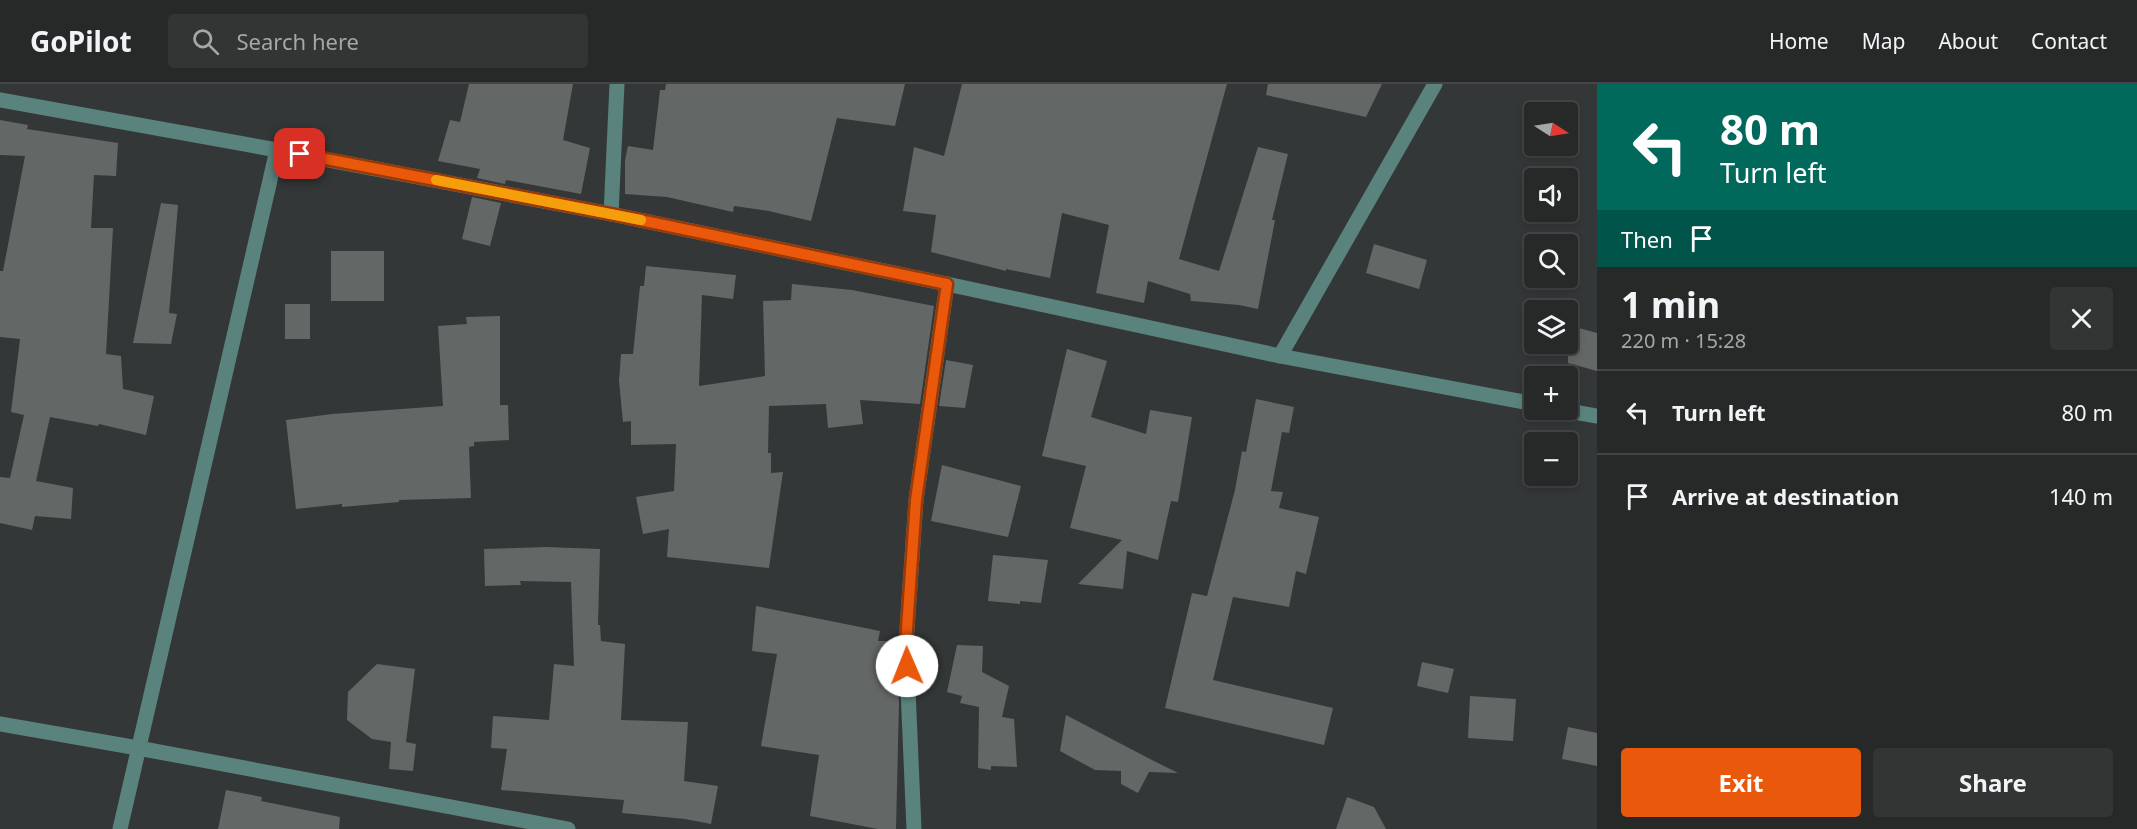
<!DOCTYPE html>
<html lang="en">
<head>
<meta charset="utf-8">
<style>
  :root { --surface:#272929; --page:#333535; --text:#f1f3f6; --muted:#a4a6a8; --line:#434546; --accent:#ea580c }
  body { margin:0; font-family:"Noto Sans",sans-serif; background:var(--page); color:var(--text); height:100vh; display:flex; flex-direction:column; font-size:22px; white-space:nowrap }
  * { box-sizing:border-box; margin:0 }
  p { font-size:20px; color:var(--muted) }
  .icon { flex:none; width:33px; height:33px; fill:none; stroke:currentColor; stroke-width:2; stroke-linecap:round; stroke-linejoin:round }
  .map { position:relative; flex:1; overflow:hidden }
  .panel { display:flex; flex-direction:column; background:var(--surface); width:540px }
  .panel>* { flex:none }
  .hud { background:#00695c; color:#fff; overflow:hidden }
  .needle { width:39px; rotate:102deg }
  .buttons { position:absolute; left:1524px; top:18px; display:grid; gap:12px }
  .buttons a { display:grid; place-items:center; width:54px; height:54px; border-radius:6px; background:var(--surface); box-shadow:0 3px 9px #0003,0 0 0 2px var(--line); font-size:30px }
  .pin { position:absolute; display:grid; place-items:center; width:51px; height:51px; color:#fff; margin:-26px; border-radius:12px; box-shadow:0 3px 9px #0006 }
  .me { position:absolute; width:66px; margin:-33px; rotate:359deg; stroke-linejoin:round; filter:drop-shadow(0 0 4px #0008) }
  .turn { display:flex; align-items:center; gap:21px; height:126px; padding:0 24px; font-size:27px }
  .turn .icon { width:78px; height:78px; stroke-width:2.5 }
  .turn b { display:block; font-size:42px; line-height:51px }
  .then { display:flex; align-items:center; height:57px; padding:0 24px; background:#0003; gap:12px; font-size:22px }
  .round { display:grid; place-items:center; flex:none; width:63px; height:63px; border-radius:6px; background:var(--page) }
  .summary { display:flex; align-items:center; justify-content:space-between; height:102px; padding:0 24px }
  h1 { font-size:36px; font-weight:700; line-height:45px }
  .action { display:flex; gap:12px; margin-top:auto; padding:12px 24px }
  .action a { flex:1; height:69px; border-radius:6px; background:var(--accent); color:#fff; font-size:24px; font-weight:700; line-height:69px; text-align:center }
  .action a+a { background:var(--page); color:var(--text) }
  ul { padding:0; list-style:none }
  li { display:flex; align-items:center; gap:18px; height:84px; padding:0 24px; border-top:2px solid var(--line) }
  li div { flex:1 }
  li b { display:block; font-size:22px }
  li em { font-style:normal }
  header { display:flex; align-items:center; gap:36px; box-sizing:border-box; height:84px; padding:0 30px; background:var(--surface); border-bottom:2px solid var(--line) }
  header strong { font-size:28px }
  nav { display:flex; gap:33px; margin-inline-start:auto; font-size:21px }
  .search { width:420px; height:54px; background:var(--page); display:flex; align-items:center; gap:15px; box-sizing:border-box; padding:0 21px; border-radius:6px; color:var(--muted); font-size:22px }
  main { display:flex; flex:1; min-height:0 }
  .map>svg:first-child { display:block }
  .building { fill:#636766 }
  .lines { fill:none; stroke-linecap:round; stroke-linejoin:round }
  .minor { stroke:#5b837d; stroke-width:15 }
  .route-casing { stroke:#983908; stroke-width:15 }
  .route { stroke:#ea580c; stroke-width:10 }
  .slow { stroke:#f59e0b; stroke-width:10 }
</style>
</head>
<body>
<header>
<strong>GoPilot</strong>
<div class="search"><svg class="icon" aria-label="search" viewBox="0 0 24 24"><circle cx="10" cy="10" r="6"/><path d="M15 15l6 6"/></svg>Search here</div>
<nav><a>Home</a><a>Map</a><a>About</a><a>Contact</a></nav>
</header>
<main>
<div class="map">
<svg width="1597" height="745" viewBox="0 0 1597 745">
  <rect width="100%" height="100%" fill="#343737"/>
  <!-- building -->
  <g class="building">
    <path d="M 469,0 L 573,0 L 563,56 L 590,64 L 581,110 L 506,96 L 505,100 L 477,94 L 480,85 L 438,77 L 450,36 L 460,38 Z"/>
    <path d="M 666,0 L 905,0 L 895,42 L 837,34 L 811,137 L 769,127 L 734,122 L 733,128 L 667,113 L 625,110 L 625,76 L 628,62 L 653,66 L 660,6 L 665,6 Z"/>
    <path d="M 962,0 L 1227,0 L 1179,175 L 1219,187 L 1258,63 L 1288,70 L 1272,136 L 1275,136 L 1258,225 L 1239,221 L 1191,217 L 1190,210 L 1148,197 L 1144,219 L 1096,209 L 1109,141 L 1062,129 L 1050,194 L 1006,185 L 1006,187 L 931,168 L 936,131 L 903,127 L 914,63 L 944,72 Z"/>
    <path d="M 1268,0 L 1382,0 L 1366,33 L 1266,11 Z"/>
    <path d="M 0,36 L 28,41 L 27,45 L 118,59 L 116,92 L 94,91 L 91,144 L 113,144 L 106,270 L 121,272 L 123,305 L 154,312 L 146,351 L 99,340 L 98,342 L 50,333 L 36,397 L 73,404 L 71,435 L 35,432 L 32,446 L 0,439 L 0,393 L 10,394 L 24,331 L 11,328 L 20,255 L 0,253 L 0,187 L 3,187 L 25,72 L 0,71 Z"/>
    <path d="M 472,113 L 501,119 L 490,162 L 462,155 Z"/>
    <path d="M 161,119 L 178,121 L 169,229 L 177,230 L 171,260 L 133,259 Z"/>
    <path d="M 1374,160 L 1427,176 L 1419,205 L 1366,189 Z"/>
    <rect x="331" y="167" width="53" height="50"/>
    <path d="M 646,182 L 736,191 L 733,215 L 702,211 L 699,302 L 765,292 L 763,217 L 791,216 L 792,200 L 852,206 L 934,222 L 920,320 L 860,316 L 863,340 L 828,344 L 826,320 L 769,322 L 768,369 L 771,369 L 771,389 L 783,388 L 769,484 L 667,473 L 669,445 L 643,450 L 636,413 L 674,407 L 676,360 L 631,361 L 631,337 L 623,338 L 619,297 L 621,270 L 633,270 L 640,202 L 644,202 Z"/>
    <rect x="285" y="220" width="25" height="35"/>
    <path d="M 500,232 L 500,321 L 508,321 L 509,356 L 474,358 L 474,362 L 469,363 L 471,414 L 399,416 L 399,418 L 342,423 L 342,420 L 296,425 L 286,336 L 332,330 L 443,322 L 438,242 L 467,240 L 466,233 Z"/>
    <path d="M 1568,241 L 1597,249 L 1597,287 L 1568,279 Z"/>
    <path d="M 1067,265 L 1107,277 L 1091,333 L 1146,350 L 1150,326 L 1192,333 L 1178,418 L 1171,417 L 1158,476 L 1127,467 L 1123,505 L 1078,500 L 1122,456 L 1070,444 L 1086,382 L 1042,372 Z"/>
    <path d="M 946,276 L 973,281 L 965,324 L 939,322 Z"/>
    <path d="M 1256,315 L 1294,323 L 1289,349 L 1282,348 L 1271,407 L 1283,408 L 1279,424 L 1319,433 L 1306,490 L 1296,487 L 1289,523 L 1233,513 L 1213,596 L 1333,624 L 1324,661 L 1165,624 L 1192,509 L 1207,512 L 1235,406 L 1242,367 L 1246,368 Z"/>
    <path d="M 942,381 L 1021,402 L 1008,453 L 931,437 Z"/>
    <path d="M 546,463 L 600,465 L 598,541 L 600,541 L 601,557 L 625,560 L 621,636 L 688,638 L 684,697 L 718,702 L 711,740 L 685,735 L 622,729 L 624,716 L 501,706 L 507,665 L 491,664 L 493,632 L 549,636 L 554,580 L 574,582 L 571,498 L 520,497 L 521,501 L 485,502 L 484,465 Z"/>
    <path d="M 993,471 L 1048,476 L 1041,519 L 1020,517 L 1020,520 L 988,517 Z"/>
    <path d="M 756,522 L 880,547 L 878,557 L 896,557 L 899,618 L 896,745 L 878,745 L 810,732 L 819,671 L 761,662 L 777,570 L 752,567 Z"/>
    <path d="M 957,561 L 983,562 L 982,588 L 1009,602 L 1002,633 L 1014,635 L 1017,683 L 991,682 L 991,686 L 978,684 L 979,623 L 960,619 L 962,612 L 947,608 Z"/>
    <path d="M 1422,578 L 1454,585 L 1448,609 L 1417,602 Z"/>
    <path d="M 377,580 L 415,585 L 406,658 L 416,660 L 413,687 L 389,685 L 391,658 L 372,655 L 347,636 L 348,608 Z"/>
    <path d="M 1470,612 L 1516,615 L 1513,657 L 1468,654 Z"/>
    <path d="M 1066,631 L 1150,675 L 1178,689 L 1149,688 L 1138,709 L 1121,700 L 1121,687 L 1095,686 L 1060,667 Z"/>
    <path d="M 1568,643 L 1597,649 L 1597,682 L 1562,675 Z"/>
    <path d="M 226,706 L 262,713 L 261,717 L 340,733 L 339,745 L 218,745 Z"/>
    <path d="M 1347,713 L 1374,723 L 1386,745 L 1336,745 Z"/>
  </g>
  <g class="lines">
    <!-- minor -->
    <g class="minor">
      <path d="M 0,16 L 277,66 L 611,130 L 947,200 L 1280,272 L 1534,320"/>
      <path d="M 611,130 L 617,0"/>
      <path d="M 1280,272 L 1435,0"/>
      <path d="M 1563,326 L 1597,332"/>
      <path d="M 0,640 L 138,664 L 568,745"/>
      <path d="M 120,745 L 277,66"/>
      <path d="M 914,745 L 906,559 L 916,416 L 947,200"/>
    </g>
  </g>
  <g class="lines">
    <!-- route casing -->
    <g class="route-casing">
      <path id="route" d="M 300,70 L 611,130 L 947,200 L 916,416 L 906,559 L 907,582"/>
    </g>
    <!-- route -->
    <use href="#route" class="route"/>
    <!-- slow -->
    <path class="slow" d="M 436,96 L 641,136"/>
  </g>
</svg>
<div class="buttons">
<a><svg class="needle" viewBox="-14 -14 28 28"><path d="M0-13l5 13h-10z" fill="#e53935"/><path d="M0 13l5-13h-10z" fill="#a4a6a8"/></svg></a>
<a><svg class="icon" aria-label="sound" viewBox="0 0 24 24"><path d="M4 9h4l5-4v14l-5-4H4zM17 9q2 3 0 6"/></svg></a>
<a><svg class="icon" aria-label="search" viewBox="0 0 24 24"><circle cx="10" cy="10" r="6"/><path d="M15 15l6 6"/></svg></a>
<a><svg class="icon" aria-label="layers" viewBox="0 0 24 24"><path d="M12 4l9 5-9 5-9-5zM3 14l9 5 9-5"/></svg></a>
<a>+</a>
<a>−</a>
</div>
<div class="pin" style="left:300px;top:70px;background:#d93025"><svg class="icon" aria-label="arrive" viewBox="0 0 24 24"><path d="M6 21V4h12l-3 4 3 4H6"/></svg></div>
<svg class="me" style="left:907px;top:582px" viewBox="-20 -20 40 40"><circle r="19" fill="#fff"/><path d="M0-13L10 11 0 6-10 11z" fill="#ea580c"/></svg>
</div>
<section class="panel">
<div class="hud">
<div class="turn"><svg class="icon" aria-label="left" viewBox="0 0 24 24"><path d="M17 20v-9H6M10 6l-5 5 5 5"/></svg><div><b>80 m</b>Turn left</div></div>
<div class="then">Then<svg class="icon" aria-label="arrive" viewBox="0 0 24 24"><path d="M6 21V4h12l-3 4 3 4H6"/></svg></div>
</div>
<div class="summary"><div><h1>1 min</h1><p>220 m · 15:28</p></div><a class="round"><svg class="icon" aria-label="close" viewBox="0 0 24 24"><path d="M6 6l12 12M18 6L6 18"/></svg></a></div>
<ul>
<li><svg class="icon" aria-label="left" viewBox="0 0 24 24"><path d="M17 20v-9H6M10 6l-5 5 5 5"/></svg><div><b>Turn left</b></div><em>80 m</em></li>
<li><svg class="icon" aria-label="arrive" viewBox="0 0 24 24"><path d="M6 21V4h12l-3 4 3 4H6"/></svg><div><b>Arrive at destination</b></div><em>140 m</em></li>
</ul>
<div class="action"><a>Exit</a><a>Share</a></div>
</section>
</main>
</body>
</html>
